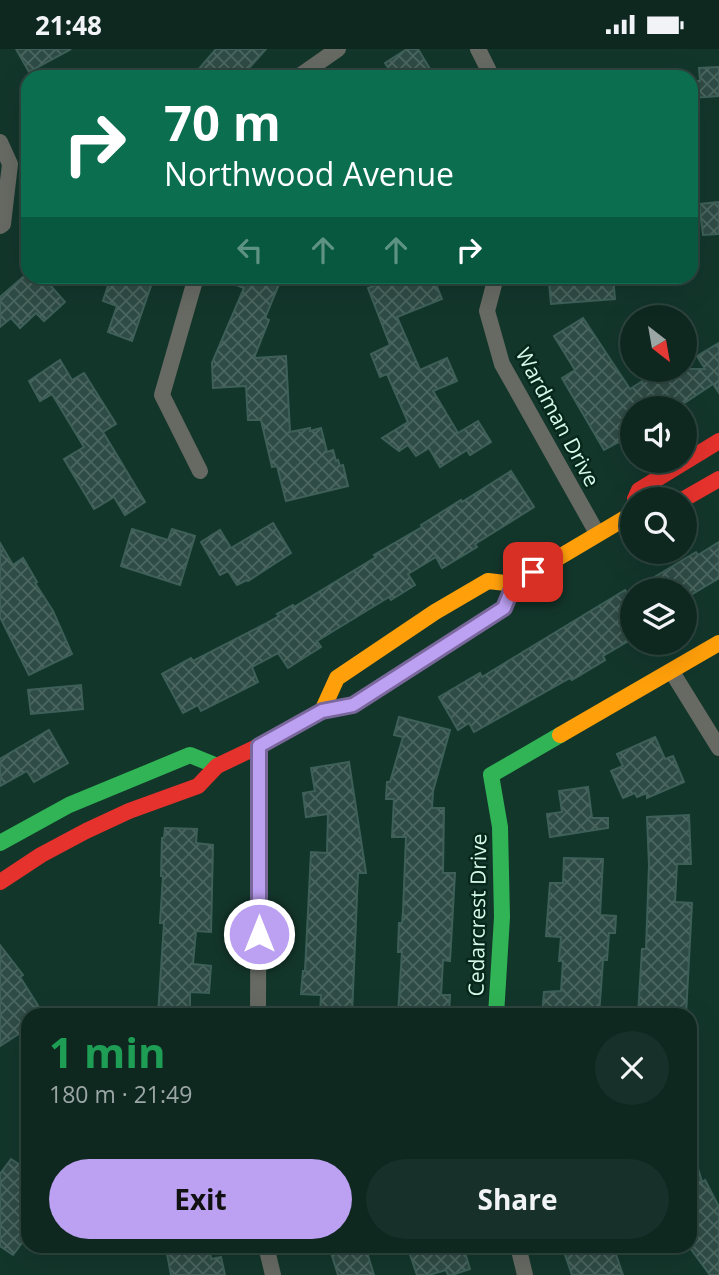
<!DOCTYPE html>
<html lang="en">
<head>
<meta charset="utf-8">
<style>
  :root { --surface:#0e2820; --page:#173029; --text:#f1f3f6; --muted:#9ba6a5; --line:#2e443e; --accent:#bca0f2 }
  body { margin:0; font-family:"Open Sans",sans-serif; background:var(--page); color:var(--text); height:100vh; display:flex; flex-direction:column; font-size:26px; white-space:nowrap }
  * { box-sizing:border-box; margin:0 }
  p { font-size:23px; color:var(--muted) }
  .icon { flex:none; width:38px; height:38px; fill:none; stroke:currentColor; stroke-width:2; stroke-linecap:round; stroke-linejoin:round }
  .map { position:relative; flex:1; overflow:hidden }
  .details { position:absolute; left:21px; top:959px; width:676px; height:245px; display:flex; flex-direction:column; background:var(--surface); border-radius:21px; box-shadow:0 7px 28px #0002,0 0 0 2px var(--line) }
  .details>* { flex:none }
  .top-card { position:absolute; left:21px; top:21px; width:677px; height:214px; border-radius:21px; box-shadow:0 7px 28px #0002,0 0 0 2px var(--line); background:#0b6e4f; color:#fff; overflow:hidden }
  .needle { width:46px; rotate:149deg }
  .controls { position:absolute; left:620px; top:256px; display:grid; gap:14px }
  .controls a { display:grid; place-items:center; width:77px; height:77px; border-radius:50%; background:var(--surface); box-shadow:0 7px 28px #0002,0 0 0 2px var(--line); font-size:35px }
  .pin { position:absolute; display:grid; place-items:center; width:60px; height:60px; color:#fff; margin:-30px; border-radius:14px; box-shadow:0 4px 10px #0006 }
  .me { position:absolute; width:77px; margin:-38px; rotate:0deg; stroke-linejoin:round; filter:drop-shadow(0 0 5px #0008) }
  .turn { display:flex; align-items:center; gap:24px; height:147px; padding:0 28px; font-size:32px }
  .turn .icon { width:91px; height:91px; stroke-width:2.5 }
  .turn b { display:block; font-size:49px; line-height:60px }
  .lanes { display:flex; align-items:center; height:66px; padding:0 28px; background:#0003; justify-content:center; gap:35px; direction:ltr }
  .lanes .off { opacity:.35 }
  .round { display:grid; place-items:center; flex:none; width:74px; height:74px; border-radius:37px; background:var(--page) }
  .overview { display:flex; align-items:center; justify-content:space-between; height:119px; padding:0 28px }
  h1 { font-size:42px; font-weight:700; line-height:52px; color:#1e9e55 }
  .cta { display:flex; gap:14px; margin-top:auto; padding:14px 28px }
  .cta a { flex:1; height:80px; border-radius:42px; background:var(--accent); color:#111; font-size:28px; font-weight:700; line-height:80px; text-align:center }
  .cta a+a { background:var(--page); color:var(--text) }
  .status { display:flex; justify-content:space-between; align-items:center; height:49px; padding:0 35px; background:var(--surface); direction:ltr }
  .status svg { height:19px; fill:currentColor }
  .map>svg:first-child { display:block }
  .building { fill:url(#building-cross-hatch); stroke:#3e6059; stroke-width:2 }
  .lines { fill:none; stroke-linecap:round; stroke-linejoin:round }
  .street { stroke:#676963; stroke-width:16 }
  .fast { stroke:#30b455; stroke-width:16 }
  .slow { stroke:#ff9f0a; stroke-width:16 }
  .jam { stroke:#e5322d; stroke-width:16 }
  .route-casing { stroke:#7a689d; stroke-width:18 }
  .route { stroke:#bca0f2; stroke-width:12 }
  .labels { text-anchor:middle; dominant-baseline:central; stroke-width:5; stroke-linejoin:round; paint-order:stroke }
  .street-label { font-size:21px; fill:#d6fae9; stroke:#07271c }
</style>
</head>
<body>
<div class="status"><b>21:48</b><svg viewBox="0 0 49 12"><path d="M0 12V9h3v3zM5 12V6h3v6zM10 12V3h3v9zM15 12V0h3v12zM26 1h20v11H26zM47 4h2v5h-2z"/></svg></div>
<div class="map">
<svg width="719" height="1226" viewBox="0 0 719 1226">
  <defs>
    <pattern id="building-cross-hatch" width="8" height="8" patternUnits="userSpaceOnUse" patternTransform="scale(1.75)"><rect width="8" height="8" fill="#2f4b45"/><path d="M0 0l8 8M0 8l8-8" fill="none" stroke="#4c6660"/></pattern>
  </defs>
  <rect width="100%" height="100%" fill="#13362b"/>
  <!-- building -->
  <g class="building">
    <path d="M 16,0 L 71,0 L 29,23 Z"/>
    <path d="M 216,0 L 266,0 L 241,28 L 192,28 Z"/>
    <path d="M 407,0 L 418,0 L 430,20 L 420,28 L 394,28 L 385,14 Z"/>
    <path d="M 719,18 L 719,47 L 693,49 L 692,32 L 700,32 L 699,19 Z"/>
    <path d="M 719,153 L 719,185 L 703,186 L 699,155 Z"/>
    <path d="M 23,228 L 43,228 L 65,253 L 44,272 L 36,264 L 20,279 L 11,269 L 0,278 L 0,248 Z"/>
    <path d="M 111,228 L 154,228 L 132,292 L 108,283 L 117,257 L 103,252 Z"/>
    <path d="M 217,228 L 282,228 L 265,269 L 269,271 L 254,309 L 286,307 L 290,383 L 310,379 L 310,382 L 321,379 L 327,403 L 333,401 L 336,412 L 338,411 L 340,417 L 343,416 L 348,437 L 286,452 L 277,417 L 272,418 L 261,371 L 248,371 L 246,337 L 213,339 L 212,314 L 244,239 Z"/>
    <path d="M 397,228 L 433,228 L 442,250 L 397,268 L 420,321 L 447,309 L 457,332 L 433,342 L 458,384 L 478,372 L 491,393 L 470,406 L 467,401 L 440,418 L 429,399 L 416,407 L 408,396 L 399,402 L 382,389 L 408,373 L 387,325 L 380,328 L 371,305 L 390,296 L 368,239 Z"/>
    <path d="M 557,228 L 613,228 L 615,250 L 551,255 L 549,233 L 557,232 Z"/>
    <path d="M 583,269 L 630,340 L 661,320 L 705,320 L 697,307 L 719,294 L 719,344 L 713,335 L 677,359 L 632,359 L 632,386 L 604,401 L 562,329 L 575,321 L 554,287 Z"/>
    <path d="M 60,311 L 72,331 L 84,324 L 116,375 L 103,383 L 145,453 L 125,466 L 114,448 L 94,460 L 64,410 L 84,398 L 52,345 L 40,352 L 29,332 Z"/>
    <path d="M 511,422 L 534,458 L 475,495 L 477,498 L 442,519 L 436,508 L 408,525 L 415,536 L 391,551 L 389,548 L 317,592 L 321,598 L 288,619 L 278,604 L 252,618 L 258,633 L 201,662 L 198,656 L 183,664 L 162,625 L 191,609 L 193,612 L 265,575 L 279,567 L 277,565 L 293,556 L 294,558 L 376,508 L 374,506 L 422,478 L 421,476 L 461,451 L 462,453 Z"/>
    <path d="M 273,474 L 291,504 L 248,532 L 247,531 L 237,536 L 228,522 L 220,526 L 201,493 L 220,481 L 231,499 Z"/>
    <path d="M 132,480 L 168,491 L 172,480 L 195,487 L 180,536 L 121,517 Z"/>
    <path d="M 719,493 L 719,529 L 684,550 L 684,541 L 633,541 L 696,503 L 698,506 Z"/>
    <path d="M 0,494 L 13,516 L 23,509 L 37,533 L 35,534 L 53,562 L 72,605 L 29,626 L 0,568 Z"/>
    <path d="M 625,541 L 632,552 L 632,590 L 603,607 L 605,611 L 572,631 L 570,629 L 474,683 L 469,674 L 458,681 L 439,648 L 480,624 L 482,628 Z"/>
    <path d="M 81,636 L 83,660 L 31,665 L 28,641 Z"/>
    <path d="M 399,668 L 450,681 L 433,742 L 432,759 L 444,759 L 443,824 L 455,824 L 450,912 L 443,911 L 441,946 L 450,946 L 449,966 L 398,965 L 402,903 L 398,903 L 399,874 L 402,874 L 403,862 L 406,788 L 392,788 L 394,750 L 386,750 L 387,733 L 390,733 L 403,688 L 394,686 Z"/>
    <path d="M 49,681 L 68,714 L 34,733 L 27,722 L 0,737 L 0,710 Z"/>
    <path d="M 655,688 L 665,710 L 673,707 L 684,733 L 647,749 L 647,744 L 637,748 L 635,744 L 623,749 L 611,722 L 623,717 L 617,705 Z"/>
    <path d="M 349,713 L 366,824 L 358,824 L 352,966 L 320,966 L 321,946 L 301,945 L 303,922 L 305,922 L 311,803 L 327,804 L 328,765 L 306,768 L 303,744 L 315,742 L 311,719 Z"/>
    <path d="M 588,738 L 592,769 L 608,769 L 608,779 L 550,788 L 547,765 L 562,763 L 559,742 Z"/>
    <path d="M 689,766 L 691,815 L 677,815 L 675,853 L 692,854 L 686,966 L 638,966 L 642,900 L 646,900 L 649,816 L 647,768 Z"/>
    <path d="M 165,779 L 197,780 L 196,794 L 213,796 L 211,883 L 196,882 L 193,915 L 211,917 L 209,944 L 190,943 L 190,966 L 158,966 L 164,874 L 160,874 L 163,827 L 161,827 L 162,789 L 164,789 Z"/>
    <path d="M 564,809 L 603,810 L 600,866 L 616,867 L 615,884 L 609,884 L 607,911 L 603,911 L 599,966 L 542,966 L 544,943 L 561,942 L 563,912 L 559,912 L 561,888 L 546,887 L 550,834 L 563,834 Z"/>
    <path d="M 0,896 L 23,926 L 20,928 L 44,966 L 28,966 L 28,979 L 0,997 Z"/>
    <path d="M 693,1102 L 702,1133 L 705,1131 L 719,1158 L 719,1226 L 710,1226 L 690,1199 L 690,1103 Z"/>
    <path d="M 11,1110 L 28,1121 L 28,1186 L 13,1206 L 0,1197 L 0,1125 Z"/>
    <path d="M 177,1197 L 200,1197 L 201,1203 L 210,1201 L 211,1210 L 221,1208 L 225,1226 L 171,1226 L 166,1199 Z"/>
    <path d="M 329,1197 L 365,1197 L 374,1226 L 338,1226 Z"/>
    <path d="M 407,1197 L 463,1197 L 470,1220 L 452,1226 L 448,1226 L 446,1221 L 429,1226 L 417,1226 Z"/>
    <path d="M 562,1197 L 613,1197 L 623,1226 L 572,1226 Z"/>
  </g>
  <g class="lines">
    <!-- street -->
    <g class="street">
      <path d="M 478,0 L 492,28"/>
      <path d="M 298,28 L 338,0"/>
      <path d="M 0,93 L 10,115 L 3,175 L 0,177"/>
      <path d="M 196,228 L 162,346 L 200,422"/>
      <path d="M 496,228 L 487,262 L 502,315 L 597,484"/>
      <path d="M 672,623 L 719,699"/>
      <path d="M 258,966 L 259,697"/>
      <path d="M 266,1197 L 273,1226"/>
      <path d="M 518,1197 L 525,1226"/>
    </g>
    <!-- fast -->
    <g class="fast">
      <path d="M 0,794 L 69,756 L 190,706 L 217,717"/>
      <path d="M 496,966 L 502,868 L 500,778 L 491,726 L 560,686"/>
    </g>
    <!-- slow -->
    <g class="slow">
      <path d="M 322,662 L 337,629 L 435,563 L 488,532 L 514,535 L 632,465"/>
      <path d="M 560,686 L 719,594"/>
    </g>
    <!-- jam -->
    <g class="jam">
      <path d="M 635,450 L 639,441 L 719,392"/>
      <path d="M 684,450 L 719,430"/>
      <path d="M 0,833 L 41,806 L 86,782 L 129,762 L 198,737 L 217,717 L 259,697 L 322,662 L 353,656 L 504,559 L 514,535"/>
    </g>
  </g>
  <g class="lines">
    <!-- route casing -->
    <g class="route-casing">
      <path id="route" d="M 259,885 L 259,697 L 322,662 L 353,656 L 504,559 L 514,535 L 533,523"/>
    </g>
    <!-- route -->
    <use href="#route" class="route"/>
  </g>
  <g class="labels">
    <!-- street labels -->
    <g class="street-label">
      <text transform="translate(558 368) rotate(62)">Wardman Drive</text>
      <text transform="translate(477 866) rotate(-89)">Cedarcrest Drive</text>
    </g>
  </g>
</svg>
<div class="controls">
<a><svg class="needle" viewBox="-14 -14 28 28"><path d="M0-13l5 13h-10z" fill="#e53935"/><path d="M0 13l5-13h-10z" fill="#9ba6a5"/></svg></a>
<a><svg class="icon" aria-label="sound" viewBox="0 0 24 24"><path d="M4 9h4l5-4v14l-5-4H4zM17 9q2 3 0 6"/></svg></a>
<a><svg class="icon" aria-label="search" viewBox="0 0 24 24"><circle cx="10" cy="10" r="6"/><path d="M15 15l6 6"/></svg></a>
<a><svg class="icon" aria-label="layers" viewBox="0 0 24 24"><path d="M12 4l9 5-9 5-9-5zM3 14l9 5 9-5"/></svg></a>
</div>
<div class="pin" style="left:533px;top:523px;background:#d93025"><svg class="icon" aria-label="arrive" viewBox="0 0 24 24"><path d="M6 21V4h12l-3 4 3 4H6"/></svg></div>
<svg class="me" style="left:259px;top:885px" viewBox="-20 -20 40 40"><circle r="17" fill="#bca0f2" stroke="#fff" stroke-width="3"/><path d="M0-11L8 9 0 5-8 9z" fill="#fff"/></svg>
<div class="top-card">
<div class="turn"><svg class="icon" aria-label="right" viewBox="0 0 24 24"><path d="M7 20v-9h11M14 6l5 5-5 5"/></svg><div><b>70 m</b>Northwood Avenue</div></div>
<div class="lanes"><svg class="icon off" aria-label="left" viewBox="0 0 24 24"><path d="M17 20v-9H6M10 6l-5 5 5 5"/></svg><svg class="icon off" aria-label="ahead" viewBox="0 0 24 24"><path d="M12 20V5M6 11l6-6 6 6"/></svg><svg class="icon off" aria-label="ahead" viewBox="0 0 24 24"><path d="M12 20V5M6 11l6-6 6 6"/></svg><svg class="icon" aria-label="right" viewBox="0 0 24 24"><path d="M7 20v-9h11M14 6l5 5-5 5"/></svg></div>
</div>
<section class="details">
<div class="overview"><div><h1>1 min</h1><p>180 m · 21:49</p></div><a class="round"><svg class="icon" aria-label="close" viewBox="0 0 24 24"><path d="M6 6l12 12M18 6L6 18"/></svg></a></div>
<div class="cta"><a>Exit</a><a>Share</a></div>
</section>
</div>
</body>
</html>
